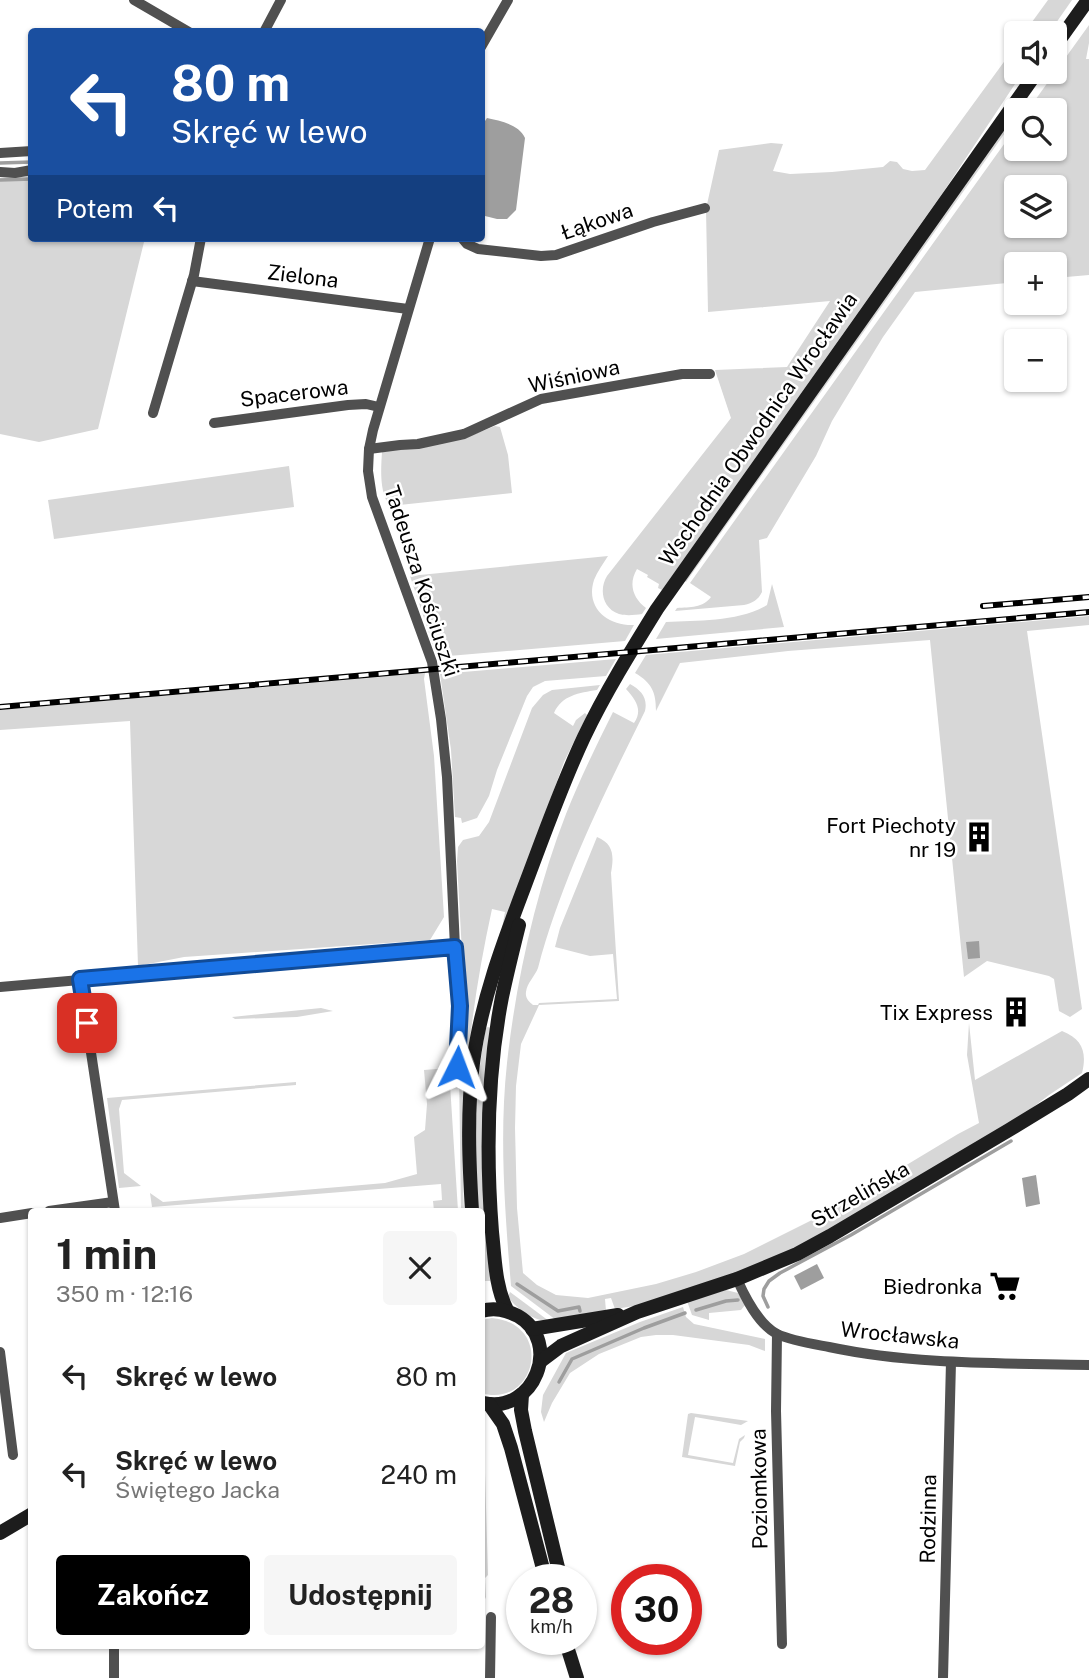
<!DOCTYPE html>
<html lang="pl">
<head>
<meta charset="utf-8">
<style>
  :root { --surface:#fff; --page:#f6f6f6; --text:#222; --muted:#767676; --accent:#000 }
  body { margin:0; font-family:"Public Sans",sans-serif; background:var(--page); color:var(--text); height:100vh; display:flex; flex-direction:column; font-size:26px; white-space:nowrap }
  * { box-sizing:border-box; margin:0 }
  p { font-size:23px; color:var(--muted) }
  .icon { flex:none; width:38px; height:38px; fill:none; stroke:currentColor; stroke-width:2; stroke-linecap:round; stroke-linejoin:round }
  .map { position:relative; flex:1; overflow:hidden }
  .sheet { position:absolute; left:28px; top:1208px; width:457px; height:441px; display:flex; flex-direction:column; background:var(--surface); border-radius:7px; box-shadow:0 2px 5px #0004 }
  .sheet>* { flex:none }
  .banner { position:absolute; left:28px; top:28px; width:457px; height:214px; border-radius:7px; box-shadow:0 2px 5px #0004; background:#1a4fa0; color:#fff; overflow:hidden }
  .fabs { position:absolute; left:1004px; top:21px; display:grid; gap:14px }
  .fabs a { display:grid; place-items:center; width:63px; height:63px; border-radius:7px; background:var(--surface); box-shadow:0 2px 5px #0004; font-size:35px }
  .speed { position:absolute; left:506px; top:1564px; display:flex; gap:14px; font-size:35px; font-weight:700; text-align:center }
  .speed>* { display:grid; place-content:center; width:91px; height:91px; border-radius:50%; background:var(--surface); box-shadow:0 2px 5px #0004; line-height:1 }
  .speed small { font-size:18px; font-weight:400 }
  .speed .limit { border:10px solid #d22; background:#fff; color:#111 }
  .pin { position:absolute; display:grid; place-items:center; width:60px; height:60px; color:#fff; margin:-30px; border-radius:14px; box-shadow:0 4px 10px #0006 }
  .me { position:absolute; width:77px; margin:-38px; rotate:3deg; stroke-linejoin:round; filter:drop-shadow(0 0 5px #0008) }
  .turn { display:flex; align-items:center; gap:24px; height:147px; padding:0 28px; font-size:32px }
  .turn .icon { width:91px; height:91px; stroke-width:2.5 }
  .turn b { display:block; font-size:49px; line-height:60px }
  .then { display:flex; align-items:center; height:66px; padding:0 28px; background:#0003; gap:14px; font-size:26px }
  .round { display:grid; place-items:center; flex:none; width:74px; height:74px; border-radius:7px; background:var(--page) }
  .summary { display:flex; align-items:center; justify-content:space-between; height:119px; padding:0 28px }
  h1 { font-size:42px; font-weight:700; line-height:52px }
  .action { display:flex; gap:14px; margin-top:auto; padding:14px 28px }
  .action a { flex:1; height:80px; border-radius:7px; background:var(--accent); color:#fff; font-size:28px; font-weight:700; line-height:80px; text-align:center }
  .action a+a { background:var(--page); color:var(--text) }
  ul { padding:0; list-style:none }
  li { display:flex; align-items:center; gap:21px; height:98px; padding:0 28px }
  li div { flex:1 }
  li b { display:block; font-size:26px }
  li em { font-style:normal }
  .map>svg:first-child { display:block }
  .green { fill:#d7d7d7; fill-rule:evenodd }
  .water { fill:#9e9e9e }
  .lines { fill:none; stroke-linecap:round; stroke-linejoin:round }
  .stream { stroke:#9e9e9e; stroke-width:3.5 }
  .street { stroke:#505050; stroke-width:10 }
  .secondary { stroke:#1d1d1d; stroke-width:14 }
  .rail-casing { stroke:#000; stroke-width:6 }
  .rail { stroke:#fff; stroke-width:3.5; stroke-dasharray:10; stroke-linecap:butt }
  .route-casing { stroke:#114b97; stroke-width:18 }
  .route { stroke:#1a73e8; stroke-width:12 }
  .labels { text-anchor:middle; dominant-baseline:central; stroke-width:5; stroke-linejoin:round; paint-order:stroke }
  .street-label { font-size:21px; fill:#000; stroke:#fff }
  .poi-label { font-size:21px; fill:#000; stroke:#fff; text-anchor:end }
</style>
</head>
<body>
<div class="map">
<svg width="1089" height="1678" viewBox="0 0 1089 1678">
  <rect width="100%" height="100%" fill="#fff"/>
  <!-- green -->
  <g class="green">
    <path d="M 1048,0 L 1072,0 L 1049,33 L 1024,33 Z"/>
    <path d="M 1089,25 L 1089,43 L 1086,59 L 1089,59 L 1089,275 L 1055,278 L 1055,264 L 1017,264 L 1017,282 L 915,292 L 883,337 L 832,421 L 816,456 L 767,538 L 759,540 L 762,592 C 758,600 753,603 744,605 L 675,611 L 677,608 C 690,607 703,608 711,597 L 690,583 L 1017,126 L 1017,149 L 1055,149 L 1055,110 L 1028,110 ZM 1017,187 L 1055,187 L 1055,226 L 1017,226 Z"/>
    <path d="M 1017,44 L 1017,72 L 1023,72 L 944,191 L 662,590 L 658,588 L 659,584 L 647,577 L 648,575 L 637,569 C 628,584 633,598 646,608 L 642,614 C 635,615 626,616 619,614 C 602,608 599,589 607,576 L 731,418 L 715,370 L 787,367 L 830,301 L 708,312 L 706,209 L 719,150 L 771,143 L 783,144 L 773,171 L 790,174 L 832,172 L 883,167 L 890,161 L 897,162 L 903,169 L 912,171 L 925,170 Z"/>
    <path d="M 1017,111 L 1017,116 L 686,582 L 685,581 Z"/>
    <path d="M 31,176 L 32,238 L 145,238 L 98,429 L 39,442 L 0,434 L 0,178 Z"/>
    <path d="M 495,426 L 500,427 L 508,455 L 512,493 L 390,506 C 379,493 381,468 382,452 L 465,438 Z"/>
    <path d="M 289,466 L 294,507 L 54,539 L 48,500 Z"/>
    <path d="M 608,556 C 603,564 597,572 594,580 C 585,608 608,626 634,625 L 625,641 L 437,657 L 410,576 Z"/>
    <path d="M 772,584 L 784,627 L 656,639 L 666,622 C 698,620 738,622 767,605 Z"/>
    <path d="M 1089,616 L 1089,625 L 1027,631 L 1082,1009 L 1070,1017 L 1059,1011 L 1054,979 L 1049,976 L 987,961 L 964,977 L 930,640 L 788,651 L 680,663 L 656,711 C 656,692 652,683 635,673 L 646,655 Z"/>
    <path d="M 616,659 L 606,676 L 545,681 L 533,687 L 527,696 L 497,770 L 489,796 L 477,818 L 462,823 L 461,818 L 455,817 L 451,750 L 440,674 Z"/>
    <path d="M 425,673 L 424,679 L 434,756 L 444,917 L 430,940 L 184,957 L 138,966 L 130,721 L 0,730 L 0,710 Z"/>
    <path d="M 630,684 C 641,690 648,698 645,711 C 604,794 562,878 538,968 C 535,976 527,983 526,992 C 525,998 529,1002 533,1005 L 538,1005 L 539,1003 L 617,999 L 613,954 L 590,956 L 555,947 L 560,928 L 597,837 C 614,844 614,856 611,873 L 619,1001 L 539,1005 L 521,1044 L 516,1086 L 515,1128 L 517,1208 L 523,1273 L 537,1285 L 556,1295 L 588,1298 L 656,1284 L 696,1272 L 744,1254 L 830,1211 L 958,1134 L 979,1123 L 967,1055 L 969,1023 L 975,1080 L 1062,1031 C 1083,1039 1087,1053 1082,1073 L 1049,1095 L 1007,1127 L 851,1219 L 765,1263 L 647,1304 L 615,1309 L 611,1298 L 605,1299 L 606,1311 L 556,1320 L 511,1286 C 505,1212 499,1137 507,1063 C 516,981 536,891 566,814 C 580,779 596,746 613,712 L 634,723 C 643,710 636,700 626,689 Z"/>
    <path d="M 600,685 L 597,690 C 579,693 562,695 554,713 L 573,726 L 576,720 L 585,713 L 587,715 L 564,762 L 500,939 L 505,912 L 492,909 C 470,1009 459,1109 464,1211 L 461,1211 L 459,1071 L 465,1008 L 457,861 L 458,847 L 463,840 L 479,836 L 489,822 L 532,708 L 543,695 L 552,690 Z"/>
    <path d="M 321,1008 L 333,1011 L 297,1017 L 235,1019 L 232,1017 Z"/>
    <path d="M 488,1027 L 491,1028 L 485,1212 L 490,1281 L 483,1281 L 481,1211 L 477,1211 C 475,1150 474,1088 486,1028 Z"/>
    <path d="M 449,1068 L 458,1211 L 434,1211 L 433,1201 L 442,1200 L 441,1184 L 152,1207 L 150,1193 L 163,1202 L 385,1183 L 417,1174 L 414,1137 L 425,1130 L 427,1104 L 424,1070 Z"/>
    <path d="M 296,1082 L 296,1085 L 122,1100 L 119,1109 L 124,1173 L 141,1186 L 119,1188 L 107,1098 Z"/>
    <path d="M 726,1290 L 738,1293 L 745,1305 L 741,1310 L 709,1313 L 709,1320 L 692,1315 L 687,1301 Z"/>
    <path d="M 510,1292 L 549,1321 C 533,1321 517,1309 508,1297 Z"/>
    <path d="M 683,1307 L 686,1317 L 694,1324 L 765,1339 L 765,1351 L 749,1345 L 673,1335 L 656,1335 L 641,1337 L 599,1354 L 570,1373 L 552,1403 L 544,1422 L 541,1412 L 543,1395 L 566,1353 L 640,1322 Z"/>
    <path d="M 492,1318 C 555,1324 536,1409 481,1393 L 481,1320 Z"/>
    <path d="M 691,1413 L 748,1421 L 741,1425 L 695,1417 L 688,1455 L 733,1463 L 739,1439 L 745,1435 L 744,1438 L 740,1442 L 735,1466 L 682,1457 L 688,1414 Z"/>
    <path d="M 481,1431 L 484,1438 L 488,1575 L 485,1578 L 486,1597 L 481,1608 Z"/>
  </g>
  <!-- water -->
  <g class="water">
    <path d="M 487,118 C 500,121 519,124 525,138 L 516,210 L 507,219 L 497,219 L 481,215 L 481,127 Z"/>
    <path d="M 979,941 L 980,958 L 968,959 L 966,942 Z"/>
    <path d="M 1036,1175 L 1040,1204 L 1026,1207 L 1022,1178 Z"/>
    <path d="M 817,1264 L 824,1278 L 801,1290 L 794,1276 Z"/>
  </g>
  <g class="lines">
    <!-- stream -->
    <g class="stream">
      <path d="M 0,163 L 32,162"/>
      <path d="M 0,180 L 32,179"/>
      <path d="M 517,1284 L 558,1311 L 579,1307 L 580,1311"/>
      <path d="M 768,1307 L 763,1296 L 764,1289 L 769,1281 L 780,1273 L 851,1235 L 1011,1141"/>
      <path d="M 696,1310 L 726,1301 L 738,1300"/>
      <path d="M 559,1382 L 572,1359 L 644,1328 L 685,1313"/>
    </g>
    <!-- street -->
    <g class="street">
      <path d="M 134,0 L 189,32"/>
      <path d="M 264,32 L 281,0"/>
      <path d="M 481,47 L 508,0"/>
      <path d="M 0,153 L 32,151"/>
      <path d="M 0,172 L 15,173 L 32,170"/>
      <path d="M 430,238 L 373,430 L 369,449 L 368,471 L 372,497 L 432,662 L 441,719 L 447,777 L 455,947 L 460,1006 L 457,1067"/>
      <path d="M 462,238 L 467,244 L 478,249 L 541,256 L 556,255 L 653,222 L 705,208"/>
      <path d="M 192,281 L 408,309"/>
      <path d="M 153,413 L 194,275 L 201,238"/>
      <path d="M 214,423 L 348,405 L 366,404 L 379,407"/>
      <path d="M 369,449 L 400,445 L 418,444 L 464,434 L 541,399 L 682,374 L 710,374"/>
      <path d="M 80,980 L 115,1211"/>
      <path d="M 0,987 L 455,947"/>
      <path d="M 49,1211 L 113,1202"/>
      <path d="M 0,1218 L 32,1213"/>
      <path d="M 737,1279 C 745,1297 758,1324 777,1334 C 792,1341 813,1344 829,1347 C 914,1365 1002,1363 1089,1365"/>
      <path d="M 777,1334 L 776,1411 L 782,1644"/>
      <path d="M 0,1352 L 13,1455"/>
      <path d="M 114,1645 L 114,1678"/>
      <path d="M 490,1678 L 491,1617"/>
      <path d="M 943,1678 L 951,1362"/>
    </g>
    <!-- secondary -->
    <g class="secondary">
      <path d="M 1055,46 L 1088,0"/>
      <path d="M 472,1211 C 469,1162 467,1112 473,1063 C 481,1001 503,943 525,885 C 544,835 561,786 584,737 C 605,693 631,651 657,609 L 1037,72"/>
      <path d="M 507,1310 C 495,1286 495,1259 492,1232 C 486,1155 487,1074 502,997 C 507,973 513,949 519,925"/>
      <path d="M 481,1311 C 495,1307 506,1310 518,1316 C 563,1342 534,1414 484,1403"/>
      <path d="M 532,1329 L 618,1315"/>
      <path d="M 541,1361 L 561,1346 L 637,1312 L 737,1279 L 797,1254 L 830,1236 L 1009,1130 L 1068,1094 L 1089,1079"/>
      <path d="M 522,1394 L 521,1410 L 525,1431 L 561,1580"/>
      <path d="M 489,1404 L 503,1424 L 511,1448 L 546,1580"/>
      <path d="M 0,1533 L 32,1514"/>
      <path d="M 565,1640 L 577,1678"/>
    </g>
    <!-- rail casing -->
    <g class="rail-casing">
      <g id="rail">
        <path d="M 983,606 L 1089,597"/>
        <path d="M 0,707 L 1089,612"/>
      </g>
    </g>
    <!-- rail -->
    <use href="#rail" class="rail"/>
  </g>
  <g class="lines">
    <!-- route casing -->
    <g class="route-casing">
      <path id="route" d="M 87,1023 L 80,979 L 455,947 L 460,1006 L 457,1067"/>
    </g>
    <!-- route -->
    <use href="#route" class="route"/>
  </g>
  <!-- icons -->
  <defs>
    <g id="building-bare" transform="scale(2.415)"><path d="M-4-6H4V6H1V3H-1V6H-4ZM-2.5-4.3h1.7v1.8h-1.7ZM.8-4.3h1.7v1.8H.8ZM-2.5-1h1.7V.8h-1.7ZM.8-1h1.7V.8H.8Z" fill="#000" stroke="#fff" stroke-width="2.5" paint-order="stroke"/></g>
    <g id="supermarket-bare" transform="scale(2.415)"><path d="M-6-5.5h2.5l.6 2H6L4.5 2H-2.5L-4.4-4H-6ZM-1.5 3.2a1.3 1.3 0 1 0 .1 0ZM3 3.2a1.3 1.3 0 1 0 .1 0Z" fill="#000" stroke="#fff" stroke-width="2.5" paint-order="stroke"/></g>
  </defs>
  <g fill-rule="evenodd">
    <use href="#building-bare" x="979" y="837"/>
    <use href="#building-bare" x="1016" y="1012"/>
    <use href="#supermarket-bare" x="1005" y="1286"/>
  </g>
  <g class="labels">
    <!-- street labels -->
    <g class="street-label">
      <text transform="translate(597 221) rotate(-19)">Łąkowa</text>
      <text transform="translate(303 276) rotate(7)">Zielona</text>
      <text transform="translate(574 376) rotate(-12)">Wiśniowa</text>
      <text transform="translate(294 393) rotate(-7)">Spacerowa</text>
      <text transform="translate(758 429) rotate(-55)">Wschodnia Obwodnica Wrocławia</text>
      <text transform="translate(422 581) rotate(72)">Tadeusza Kościuszki</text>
      <text transform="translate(860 1194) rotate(-30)">Strzelińska</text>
      <text transform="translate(900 1335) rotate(6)">Wrocławska</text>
      <text transform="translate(759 1489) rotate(-91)">Poziomkowa</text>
      <text transform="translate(928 1519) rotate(-89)">Rodzinna</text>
    </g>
    <!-- poi labels -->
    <g class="poi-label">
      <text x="956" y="825">Fort Piechoty<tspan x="956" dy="24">nr 19</tspan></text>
      <text x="993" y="1012">Tix Express</text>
      <text x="982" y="1286">Biedronka</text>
    </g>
  </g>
</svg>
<div class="fabs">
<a><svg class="icon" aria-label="sound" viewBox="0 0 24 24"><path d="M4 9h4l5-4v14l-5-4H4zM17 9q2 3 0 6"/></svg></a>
<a><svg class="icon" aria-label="search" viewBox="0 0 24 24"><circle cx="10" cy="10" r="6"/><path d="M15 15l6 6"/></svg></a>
<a><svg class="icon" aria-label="layers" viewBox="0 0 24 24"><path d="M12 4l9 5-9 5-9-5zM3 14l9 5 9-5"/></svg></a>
<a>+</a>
<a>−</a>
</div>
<div class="speed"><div>28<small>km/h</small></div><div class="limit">30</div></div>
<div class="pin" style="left:87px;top:1023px;background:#d93025"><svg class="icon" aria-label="arrive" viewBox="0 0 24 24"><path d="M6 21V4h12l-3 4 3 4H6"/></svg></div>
<svg class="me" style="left:457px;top:1067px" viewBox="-20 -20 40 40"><path d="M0-17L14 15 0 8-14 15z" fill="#1a73e8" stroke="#fff" stroke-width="4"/></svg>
<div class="banner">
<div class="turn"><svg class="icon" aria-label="left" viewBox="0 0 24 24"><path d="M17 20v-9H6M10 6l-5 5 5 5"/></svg><div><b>80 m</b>Skręć w lewo</div></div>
<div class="then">Potem<svg class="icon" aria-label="left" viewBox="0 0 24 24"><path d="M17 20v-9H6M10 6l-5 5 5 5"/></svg></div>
</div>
<section class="sheet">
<div class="summary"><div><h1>1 min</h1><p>350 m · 12:16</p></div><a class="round"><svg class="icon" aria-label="close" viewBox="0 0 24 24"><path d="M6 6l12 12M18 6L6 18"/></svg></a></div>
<ul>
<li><svg class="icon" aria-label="left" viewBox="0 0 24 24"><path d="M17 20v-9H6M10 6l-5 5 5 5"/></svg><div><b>Skręć w lewo</b></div><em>80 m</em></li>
<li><svg class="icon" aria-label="left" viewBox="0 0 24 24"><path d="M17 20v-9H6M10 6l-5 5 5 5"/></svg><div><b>Skręć w lewo</b><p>Świętego Jacka</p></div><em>240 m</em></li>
</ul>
<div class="action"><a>Zakończ</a><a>Udostępnij</a></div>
</section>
</div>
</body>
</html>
